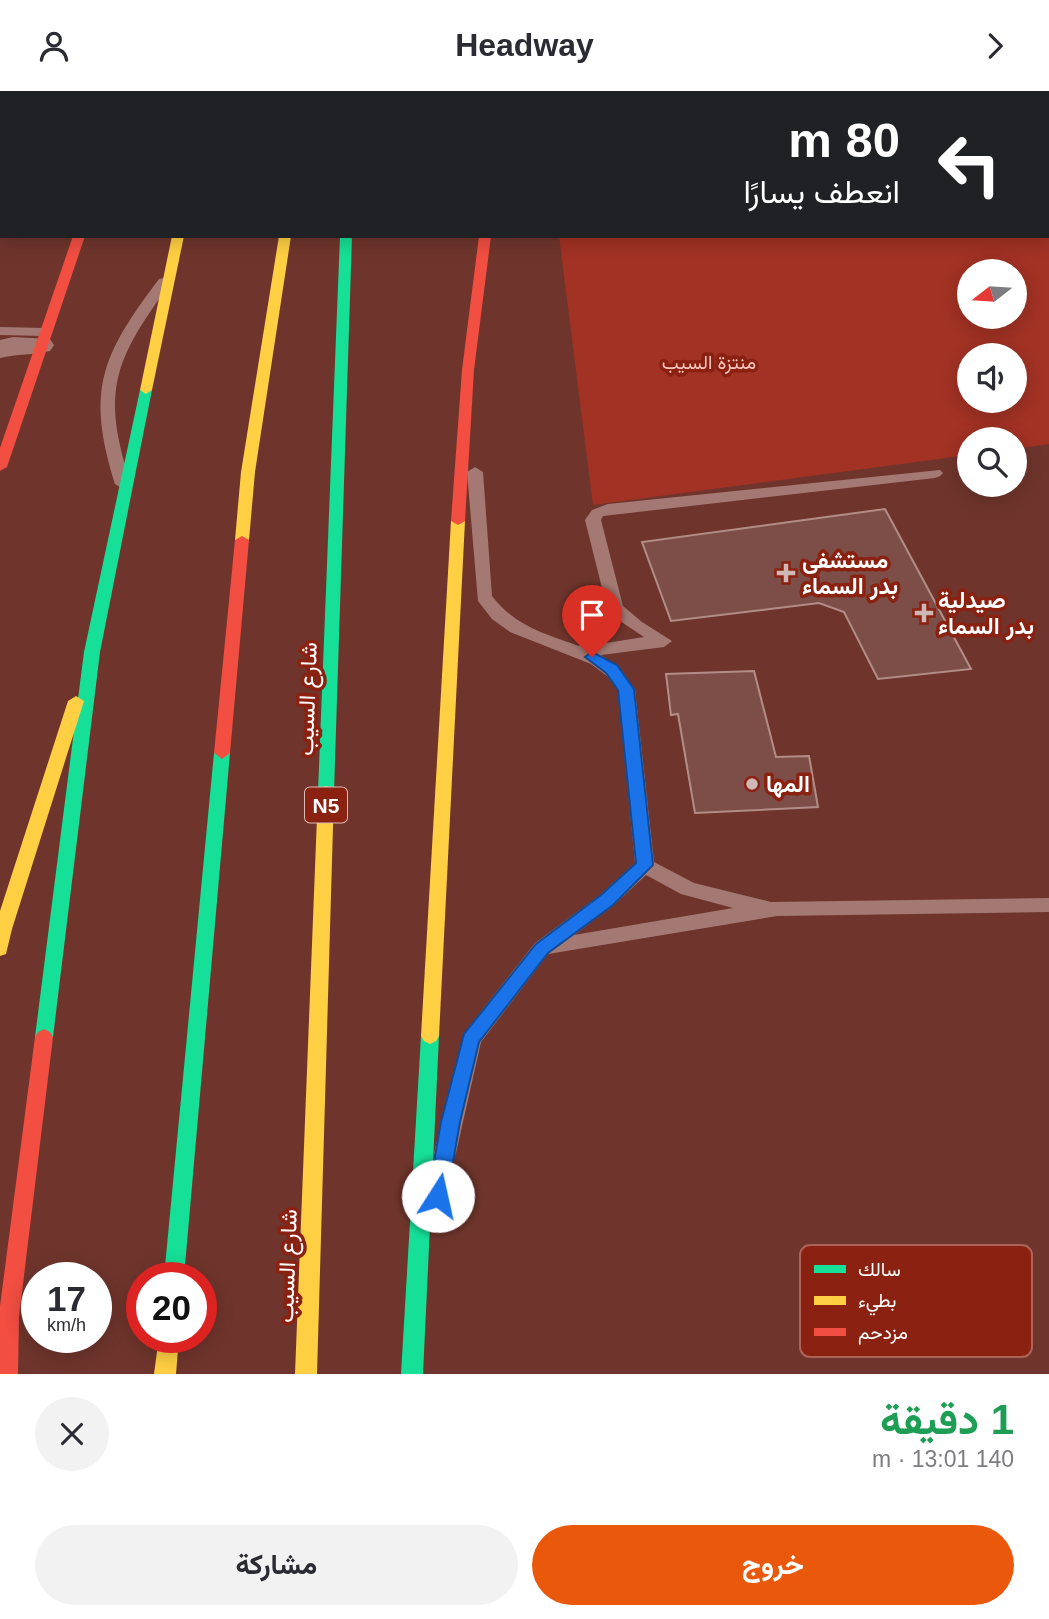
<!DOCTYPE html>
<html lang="ar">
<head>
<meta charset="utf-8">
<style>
  :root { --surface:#fff; --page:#f2f2f3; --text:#2b2b33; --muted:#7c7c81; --accent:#ea580c }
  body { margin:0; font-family:Arial,Vazirmatn,sans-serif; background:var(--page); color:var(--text); direction:rtl; height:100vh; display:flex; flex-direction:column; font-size:26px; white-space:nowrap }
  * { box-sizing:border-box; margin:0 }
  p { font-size:23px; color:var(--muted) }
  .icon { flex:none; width:38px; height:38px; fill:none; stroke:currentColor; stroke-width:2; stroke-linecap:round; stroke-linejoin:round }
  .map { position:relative; height:1283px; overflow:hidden; direction:ltr }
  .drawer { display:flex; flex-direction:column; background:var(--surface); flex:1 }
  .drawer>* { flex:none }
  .top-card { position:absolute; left:0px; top:0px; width:1050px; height:147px; box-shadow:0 4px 18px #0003; direction:rtl; background:#202124; color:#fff; overflow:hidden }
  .needle { width:46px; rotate:253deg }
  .tools { position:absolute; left:957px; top:168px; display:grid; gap:14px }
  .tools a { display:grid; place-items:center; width:70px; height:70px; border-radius:50%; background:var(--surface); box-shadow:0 4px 18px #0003; font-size:35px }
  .speed { position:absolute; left:21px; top:1171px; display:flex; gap:14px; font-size:35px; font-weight:700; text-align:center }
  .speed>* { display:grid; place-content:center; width:91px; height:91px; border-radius:50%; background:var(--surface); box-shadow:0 4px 18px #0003; line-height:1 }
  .speed small { font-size:18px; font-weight:400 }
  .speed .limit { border:10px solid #d22; background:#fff; color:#111 }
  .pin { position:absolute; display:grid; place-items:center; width:60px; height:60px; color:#fff; margin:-72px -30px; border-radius:50% 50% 50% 0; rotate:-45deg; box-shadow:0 0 7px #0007 }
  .pin .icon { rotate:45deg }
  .me { position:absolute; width:77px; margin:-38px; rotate:10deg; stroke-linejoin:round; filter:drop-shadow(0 0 5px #0008) }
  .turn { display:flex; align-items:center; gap:24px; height:147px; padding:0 35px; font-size:32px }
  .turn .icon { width:91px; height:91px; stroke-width:2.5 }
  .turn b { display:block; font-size:49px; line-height:60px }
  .round { display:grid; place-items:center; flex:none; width:74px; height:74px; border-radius:37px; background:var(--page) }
  .head { display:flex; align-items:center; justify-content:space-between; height:119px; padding:0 35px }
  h1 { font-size:42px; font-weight:700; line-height:52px; color:#1e9e55 }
  .action { display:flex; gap:14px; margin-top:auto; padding:14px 35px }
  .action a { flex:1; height:80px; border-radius:42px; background:var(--accent); color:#fff; font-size:28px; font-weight:700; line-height:80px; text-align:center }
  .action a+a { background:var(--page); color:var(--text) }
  header { display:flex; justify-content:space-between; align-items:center; height:91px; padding:0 35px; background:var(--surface); font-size:32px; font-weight:700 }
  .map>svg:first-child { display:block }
  .green { fill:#a23224; fill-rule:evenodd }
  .building { fill:#7d4e47; stroke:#b28d87; stroke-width:2 }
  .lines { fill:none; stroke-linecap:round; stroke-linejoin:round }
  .lane { fill:#a47973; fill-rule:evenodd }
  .street { fill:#a47973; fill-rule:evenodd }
  .fast { fill:#16e098; fill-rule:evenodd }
  .slow { fill:#ffcf43; fill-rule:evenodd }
  .jam { fill:#f24e42; fill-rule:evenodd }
  .route { fill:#1a73e8; stroke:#114b97; stroke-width:2 }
  .poi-dot { fill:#cdb8b5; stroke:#8a2111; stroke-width:2.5 }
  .labels { text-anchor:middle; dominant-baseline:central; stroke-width:7; stroke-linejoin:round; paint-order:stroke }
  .far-park-label { font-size:19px; fill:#fcc5be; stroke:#8a2111 }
  .shield { fill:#8a2111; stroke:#dcbcb8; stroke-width:2 }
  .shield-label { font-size:21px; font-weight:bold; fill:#fff }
  .poi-label { font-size:23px; font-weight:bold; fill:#fff; stroke:#8a2111; text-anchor:start }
  .street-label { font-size:23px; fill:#fff; stroke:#8a2111 }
  .key { fill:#8a2111; stroke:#ad6458; stroke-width:2 }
  .key-label { font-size:19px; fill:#fff }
</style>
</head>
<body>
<header><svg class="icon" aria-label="forward" viewBox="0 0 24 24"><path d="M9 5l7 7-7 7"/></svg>Headway<svg class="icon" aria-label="person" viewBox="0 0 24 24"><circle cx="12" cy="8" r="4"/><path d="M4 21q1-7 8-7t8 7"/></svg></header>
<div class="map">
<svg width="1049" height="1283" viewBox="0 0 1049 1283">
  <rect width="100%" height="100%" fill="#6f352c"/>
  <!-- green -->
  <path class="green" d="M 1049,45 L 1049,353 L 1015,358 L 1015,348 L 970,348 L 969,364 L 593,414 L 559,145 L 1048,145 ZM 970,180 L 1015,180 L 1015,226 L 970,226 ZM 970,264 L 1015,264 L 1015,310 L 970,310 Z"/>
  <!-- building -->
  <g class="building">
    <path d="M 885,418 L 971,578 L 878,588 L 844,521 L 819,512 L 671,530 L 642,451 Z"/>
    <path d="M 754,580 L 776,666 L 809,665 L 818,716 L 695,722 L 678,623 L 671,624 L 666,583 Z"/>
  </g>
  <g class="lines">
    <!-- lane -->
    <g class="lane">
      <rect x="0" y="70" width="2" height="8"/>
      <path d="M 164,187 L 171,191 C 115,269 100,298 131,393 L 123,398 L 115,393 C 86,299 101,265 159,188 Z"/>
      <path d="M 0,236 L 45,237 L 52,241 L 45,245 L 0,244 Z"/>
      <path d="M 475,376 L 483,381 L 492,505 C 515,535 545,543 579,555 L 595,538 L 607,517 L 585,429 L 592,419 L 608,413 L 940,379 L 943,382 L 940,385 L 935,387 L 603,425 L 601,429 L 623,515 L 642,531 L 672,550 L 664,556 L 601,564 L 619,577 L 635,598 L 654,771 L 694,792 L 771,811 L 1049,807 L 1049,821 L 777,825 L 548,863 L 481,951 L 456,1062 L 453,1069 L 445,1071 L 437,1069 L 434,1062 L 464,942 L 535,852 L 600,804 L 635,772 L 618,599 L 607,585 L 591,573 L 510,541 L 492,528 L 478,510 L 467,381 ZM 617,528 L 644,546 L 600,553 ZM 646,784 L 681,803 L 733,817 L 574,844 L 614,814 Z"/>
    </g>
    <!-- street -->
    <path class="street" d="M 13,246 L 50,248 L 54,254 L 50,260 C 33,264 17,263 0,267 L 0,249 Z"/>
    <!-- fast -->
    <g class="fast">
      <path d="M 84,0 L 120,0 L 121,2 L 85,2 Z"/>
      <rect x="0" y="32" width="2" height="6"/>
      <path d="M 340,145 L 352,145 L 334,701 L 332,705 L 320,705 L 318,701 Z"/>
      <path d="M 146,295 L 152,299 L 100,561 L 53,946 L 50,951 L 44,954 L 38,951 L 35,946 L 84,561 L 140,299 Z"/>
      <path d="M 222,656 L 230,662 L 184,1186 L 164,1186 L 214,662 Z"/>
      <path d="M 430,937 L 436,940 L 439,945 L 423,1283 L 401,1283 L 421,945 L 424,940 Z"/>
    </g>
    <!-- slow -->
    <g class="slow">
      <rect x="312" y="0" width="10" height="2"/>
      <rect x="357" y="0" width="10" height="2"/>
      <rect x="466" y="0" width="10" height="2"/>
      <path d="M 172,145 L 184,145 L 152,299 L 146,303 L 140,299 Z"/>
      <path d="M 279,145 L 291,145 L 255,381 L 249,449 L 242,453 L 235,449 L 241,381 Z"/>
      <path d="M 458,426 L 465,430 L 439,945 L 436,950 L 430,953 L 424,950 L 421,945 L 451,430 Z"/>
      <path d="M 76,605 L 84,610 L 12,838 L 6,863 L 0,865 L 0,820 L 68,610 Z"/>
      <path d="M 326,695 L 332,697 L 334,701 L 317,1283 L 295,1283 L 318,701 L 320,697 Z"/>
      <path d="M 159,1246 L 179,1246 L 176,1283 L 154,1283 Z"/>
    </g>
    <!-- jam -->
    <g class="jam">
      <rect x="200" y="0" width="10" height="2"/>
      <rect x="0" y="2" width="2" height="6"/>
      <rect x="1048" y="14" width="1" height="6"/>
      <path d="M 73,145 L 85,145 L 7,376 L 0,380 L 0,357 Z"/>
      <path d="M 479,145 L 491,145 L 474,279 L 465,430 L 458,434 L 451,430 L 462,279 Z"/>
      <path d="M 242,445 L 249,449 L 230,662 L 222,668 L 214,662 L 235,449 Z"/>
      <path d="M 44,938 L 50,941 L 53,946 L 19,1226 L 18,1283 L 0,1283 L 0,1215 L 35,946 L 38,941 Z"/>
    </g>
  </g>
  <!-- route -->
  <path class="route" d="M 592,561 L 617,574 L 634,598 L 653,774 L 613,814 L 548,862 L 479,951 L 460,1031 L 447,1105 L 445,1112 L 438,1114 L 430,1112 L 428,1105 L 441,1031 L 464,943 L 536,853 L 601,804 L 636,772 L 618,599 L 606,582 L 585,566 Z"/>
  <!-- markers -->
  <g class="poi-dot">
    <path d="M782.5 471.5h7v7h7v7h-7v7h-7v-7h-7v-7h7z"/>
    <path d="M920.5 511.5h7v7h7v7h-7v7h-7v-7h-7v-7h7z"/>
    <circle cx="752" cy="693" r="7"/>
  </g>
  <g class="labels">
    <!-- far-park labels -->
    <g class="far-park-label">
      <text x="709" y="271">منتزة السيب</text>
    </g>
    <!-- shield labels -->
    <rect class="shield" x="305" y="696.5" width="42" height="35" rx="5"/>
    <g class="shield-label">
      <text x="326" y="714">N5</text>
    </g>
    <!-- poi labels -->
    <g class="poi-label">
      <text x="802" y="469">مستشفى<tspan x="802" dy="26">بدر السماء</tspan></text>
      <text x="938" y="509">صيدلية<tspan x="938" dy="26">بدر السماء</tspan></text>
      <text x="766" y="693">المها</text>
    </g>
    <!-- street labels -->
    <g class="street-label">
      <text transform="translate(307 608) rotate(-88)">شارع السيب</text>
      <text transform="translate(287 1175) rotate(-88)">شارع السيب</text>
    </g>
  </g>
  <!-- legend -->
  <rect x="800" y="1154" width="232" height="112" rx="10" class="key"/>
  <rect x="814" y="1174" width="32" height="8" fill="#16e098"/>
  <rect x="814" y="1205" width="32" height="9" fill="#ffcf43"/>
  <rect x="814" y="1237" width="32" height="8" fill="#f24e42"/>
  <g class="key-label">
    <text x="858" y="1185">سالك</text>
    <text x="858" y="1216">بطيء</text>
    <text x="858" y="1248">مزدحم</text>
  </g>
</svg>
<div class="tools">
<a><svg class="needle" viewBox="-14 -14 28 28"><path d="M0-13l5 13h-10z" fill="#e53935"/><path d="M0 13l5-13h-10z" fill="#7c7c81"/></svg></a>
<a><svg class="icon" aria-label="sound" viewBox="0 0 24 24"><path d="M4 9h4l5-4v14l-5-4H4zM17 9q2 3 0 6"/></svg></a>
<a><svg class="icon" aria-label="search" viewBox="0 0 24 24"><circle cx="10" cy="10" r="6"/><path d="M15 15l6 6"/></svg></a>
</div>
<div class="speed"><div>17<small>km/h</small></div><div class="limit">20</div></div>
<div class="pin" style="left:592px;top:566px;background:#d93025"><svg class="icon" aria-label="arrive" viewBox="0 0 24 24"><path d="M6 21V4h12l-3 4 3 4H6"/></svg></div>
<svg class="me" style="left:438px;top:1105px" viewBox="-20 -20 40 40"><circle r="19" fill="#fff"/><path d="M0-13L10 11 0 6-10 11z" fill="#1a73e8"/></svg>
<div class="top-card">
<div class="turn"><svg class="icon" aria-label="left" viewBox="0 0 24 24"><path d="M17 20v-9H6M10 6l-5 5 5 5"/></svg><div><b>80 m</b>انعطف يسارًا</div></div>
</div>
</div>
<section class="drawer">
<div class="head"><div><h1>1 دقيقة</h1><p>140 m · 13:01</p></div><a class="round"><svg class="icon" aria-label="close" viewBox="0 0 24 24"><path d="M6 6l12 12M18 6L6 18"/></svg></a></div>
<div class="action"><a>خروج</a><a>مشاركة</a></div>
</section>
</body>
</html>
